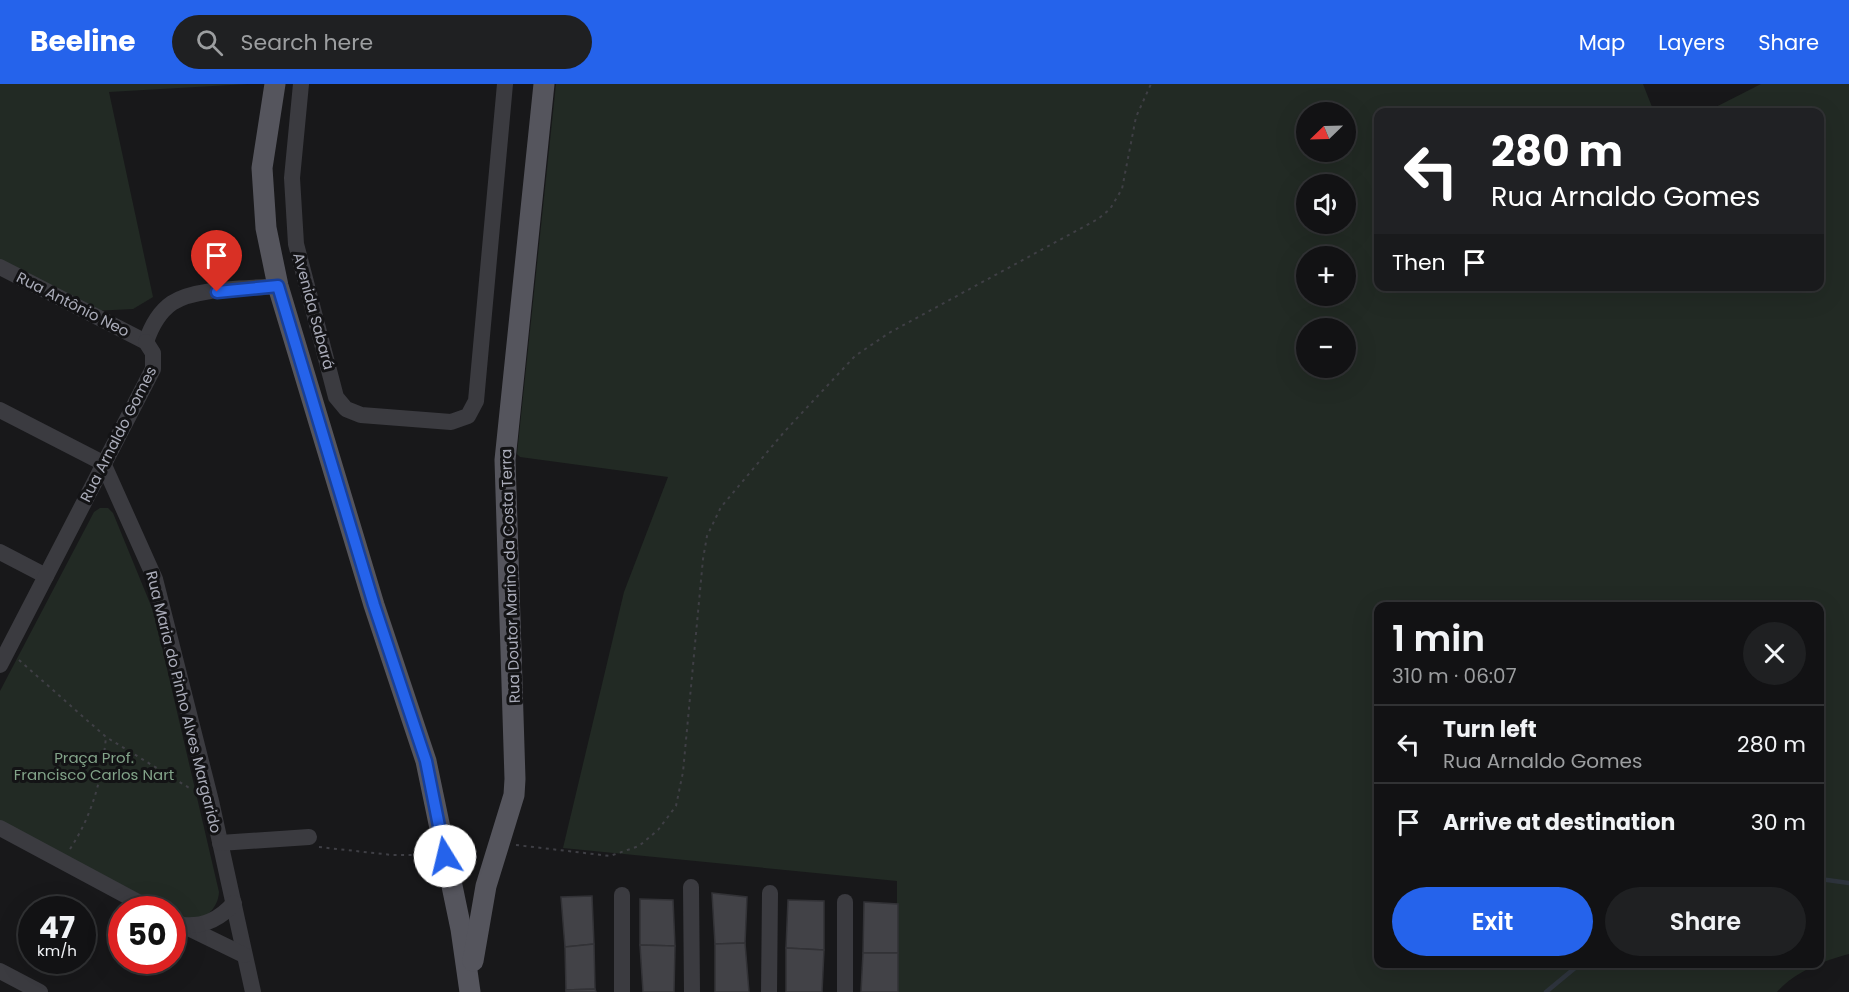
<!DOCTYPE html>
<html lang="en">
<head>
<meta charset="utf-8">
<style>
  :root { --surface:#121214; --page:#1f2022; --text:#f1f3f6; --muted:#9c9ea0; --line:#313234; --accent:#2563eb }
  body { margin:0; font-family:Poppins,sans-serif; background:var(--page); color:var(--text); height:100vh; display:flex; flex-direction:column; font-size:22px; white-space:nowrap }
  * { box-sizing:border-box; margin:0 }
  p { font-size:20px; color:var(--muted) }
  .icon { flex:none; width:33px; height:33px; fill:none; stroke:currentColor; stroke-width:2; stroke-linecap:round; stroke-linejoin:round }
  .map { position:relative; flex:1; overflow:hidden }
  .details { position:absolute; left:1374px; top:518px; width:450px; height:366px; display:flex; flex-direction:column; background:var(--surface); border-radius:12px; box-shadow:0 6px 24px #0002,0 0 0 2px var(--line) }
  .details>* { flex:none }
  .guide { position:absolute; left:1374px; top:24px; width:450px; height:183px; border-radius:12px; box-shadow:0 6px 24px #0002,0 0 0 2px var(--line); background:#202124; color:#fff; overflow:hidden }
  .needle { width:39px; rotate:247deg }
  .fabs { position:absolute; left:1296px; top:18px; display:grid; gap:12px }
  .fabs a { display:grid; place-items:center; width:60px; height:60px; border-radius:50%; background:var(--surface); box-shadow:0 6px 24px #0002,0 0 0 2px var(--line); font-size:30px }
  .speed { position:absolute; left:18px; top:812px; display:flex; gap:12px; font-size:30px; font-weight:700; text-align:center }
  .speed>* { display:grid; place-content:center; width:78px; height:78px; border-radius:50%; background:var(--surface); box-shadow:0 6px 24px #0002,0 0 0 2px var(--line); line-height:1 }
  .speed small { font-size:15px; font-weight:400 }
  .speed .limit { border:9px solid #d22; background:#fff; color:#111 }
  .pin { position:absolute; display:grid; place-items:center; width:51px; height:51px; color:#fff; margin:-62px -26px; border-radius:50% 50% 50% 0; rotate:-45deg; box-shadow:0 0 6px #0007 }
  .pin .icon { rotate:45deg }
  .me { position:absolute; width:66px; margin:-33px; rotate:351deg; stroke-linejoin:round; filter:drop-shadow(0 0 4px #0008) }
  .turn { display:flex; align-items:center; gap:21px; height:126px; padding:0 18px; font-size:27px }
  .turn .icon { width:78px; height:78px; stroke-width:2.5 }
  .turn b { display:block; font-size:42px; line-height:51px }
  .then { display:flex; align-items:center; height:57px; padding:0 18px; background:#0003; gap:12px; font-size:22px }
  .round { display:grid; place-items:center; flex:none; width:63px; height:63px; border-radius:32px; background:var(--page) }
  .overview { display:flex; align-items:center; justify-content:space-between; height:102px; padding:0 18px }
  h1 { font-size:36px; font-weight:600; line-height:45px }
  .cta { display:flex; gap:12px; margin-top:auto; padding:12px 18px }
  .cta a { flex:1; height:69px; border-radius:36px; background:var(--accent); color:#fff; font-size:24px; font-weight:600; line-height:69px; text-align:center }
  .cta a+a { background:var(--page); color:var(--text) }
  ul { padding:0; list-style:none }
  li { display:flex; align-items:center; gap:18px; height:78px; padding:0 18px; border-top:2px solid var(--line) }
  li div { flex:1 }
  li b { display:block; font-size:22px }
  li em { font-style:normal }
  header { display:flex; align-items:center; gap:36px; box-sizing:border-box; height:84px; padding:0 30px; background:var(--accent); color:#fff }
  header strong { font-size:28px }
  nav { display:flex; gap:33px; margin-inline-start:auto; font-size:21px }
  .search { width:420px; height:54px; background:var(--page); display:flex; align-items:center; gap:15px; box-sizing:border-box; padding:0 21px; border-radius:33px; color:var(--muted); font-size:22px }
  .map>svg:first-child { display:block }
  .green { fill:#222a24; fill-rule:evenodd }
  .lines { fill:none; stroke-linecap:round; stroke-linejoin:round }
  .stream { stroke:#2e343d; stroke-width:4.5 }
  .building { fill:#424247; stroke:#323236; stroke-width:1.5 }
  .path { stroke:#3f3f45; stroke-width:2; stroke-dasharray:3 4.5; stroke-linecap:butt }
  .minor { stroke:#3b3b40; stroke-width:16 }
  .major { stroke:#55555d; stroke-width:21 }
  .route-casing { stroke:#184099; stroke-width:15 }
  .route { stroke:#2563eb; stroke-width:10 }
  .labels { text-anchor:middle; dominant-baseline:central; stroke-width:6; stroke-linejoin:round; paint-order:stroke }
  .street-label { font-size:15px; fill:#aaacb9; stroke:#131315 }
  .park-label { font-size:15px; fill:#82a389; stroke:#131315 }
</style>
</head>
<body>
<header>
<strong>Beeline</strong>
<div class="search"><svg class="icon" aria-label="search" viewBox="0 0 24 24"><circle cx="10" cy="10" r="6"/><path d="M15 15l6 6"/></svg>Search here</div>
<nav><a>Map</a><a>Layers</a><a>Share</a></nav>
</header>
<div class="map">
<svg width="1849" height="908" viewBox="0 0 1849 908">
  <rect width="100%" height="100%" fill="#18181a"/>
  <!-- green -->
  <g class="green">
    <path d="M 0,0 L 248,0 L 109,8 L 153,213 L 133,225 L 93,227 L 0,179 Z"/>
    <path d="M 556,0 L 1643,0 L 1654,28 L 1378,28 L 1378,202 L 1820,202 L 1820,28 L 1706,28 L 1761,0 L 1849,0 L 1849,870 C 1823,877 1796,887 1777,908 L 897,908 L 897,797 L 563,764 L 624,508 L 668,393 L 520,373 L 517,370 ZM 1306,28 L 1346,28 L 1346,68 L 1306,68 ZM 1306,100 L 1346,100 L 1346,140 L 1306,140 ZM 1306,172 L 1346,172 L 1346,212 L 1306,212 ZM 1306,244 L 1346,244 L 1346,284 L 1306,284 ZM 1378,522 L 1820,522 L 1820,879 L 1378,879 Z"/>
    <path d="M 100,424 L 108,424 L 113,429 L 154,529 L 219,808 C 218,826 202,840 184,834 C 176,831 175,825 168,825 L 0,738 L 0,607 L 94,428 Z"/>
  </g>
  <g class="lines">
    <!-- stream -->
    <g class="stream">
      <path d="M 1820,795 L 1849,799"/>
      <path d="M 1546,908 L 1581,879"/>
    </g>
  </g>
  <!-- building -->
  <g class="building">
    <path d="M 712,809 L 747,813 L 745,859 L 715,860 Z"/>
    <path d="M 592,812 L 594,860 L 565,863 L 561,813 Z"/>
    <path d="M 640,815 L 673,816 L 675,862 L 640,861 Z"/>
    <path d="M 788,816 L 824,817 L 824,866 L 786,864 Z"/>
    <path d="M 864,818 L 898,820 L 898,869 L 863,869 Z"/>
    <path d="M 745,859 L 749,908 L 715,908 L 715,860 Z"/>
    <path d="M 594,860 L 595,905 L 566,906 L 565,863 Z"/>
    <path d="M 640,861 L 675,862 L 674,908 L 643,908 Z"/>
    <path d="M 786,864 L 824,866 L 822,908 L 786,908 Z"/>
    <path d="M 863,869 L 898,869 L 898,908 L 861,908 Z"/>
    <path d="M 595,905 L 596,908 L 566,908 L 566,906 Z"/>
  </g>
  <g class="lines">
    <!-- path -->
    <g class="path">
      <path d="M 19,576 L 106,653 L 191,705"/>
      <path d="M 516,761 L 610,772 L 639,762 L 658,746 L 676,722 L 683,688 L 703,475 L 707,452 L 721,423 L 785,347 L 855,272 L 889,249 L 1098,135 L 1110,125 L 1122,105 L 1136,33 L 1151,0"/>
      <path d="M 319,763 L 392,771 L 427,771"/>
      <path d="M 70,765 C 93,730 102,694 106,653"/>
    </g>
    <!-- minor -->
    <g class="minor">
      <path d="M 301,0 L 292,94 L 296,160 L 336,313 L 346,325 L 361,331 L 451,338 L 468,332 L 476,317 L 505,0"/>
      <path d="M 0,183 L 146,258"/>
      <path d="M 146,258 C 151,243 159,228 172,219 C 196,203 249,205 278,202"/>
      <path d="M 0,326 L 103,379 L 155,495 L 211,717 L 253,908"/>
      <path d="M 0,468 L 46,492"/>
      <path d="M 0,581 L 153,285 L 153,269 L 146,258"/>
      <path d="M 0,744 L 151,825"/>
      <path d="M 220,759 L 309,753"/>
      <path d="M 691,803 L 692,908"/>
      <path d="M 622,811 L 622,908"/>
      <path d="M 172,836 L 244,871"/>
      <path d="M 182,841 C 204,843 220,835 234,819"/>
      <path d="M 0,887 L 40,908"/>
      <path d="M 769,908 L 770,809"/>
      <path d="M 845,908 L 845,818"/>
    </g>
    <!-- major -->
    <g class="major">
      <path d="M 275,0 L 262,84 L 266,144 L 278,202 L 374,521 L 426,677 L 461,845 L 470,908"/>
      <path d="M 473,877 L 486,802 L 514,711 L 515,695 L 505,376 L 544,0"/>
    </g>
  </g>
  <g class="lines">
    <!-- route casing -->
    <g class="route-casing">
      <path id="route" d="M 217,208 L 278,202 L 374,521 L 426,677 L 445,772"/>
    </g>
    <!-- route -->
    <use href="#route" class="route"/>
  </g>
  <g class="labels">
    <!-- street labels -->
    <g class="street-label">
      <text transform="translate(73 220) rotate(27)">Rua Antônio Neo</text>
      <text transform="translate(314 227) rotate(75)">Avenida Sabará</text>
      <text transform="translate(118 350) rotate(-63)">Rua Arnaldo Gomes</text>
      <text transform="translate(510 492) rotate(-92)">Rua Doutor Marino da Costa Terra</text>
      <text transform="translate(184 618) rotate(76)">Rua Maria do Pinho Alves Margarido</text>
    </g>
    <!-- park labels -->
    <g class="park-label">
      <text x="94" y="673">Praça Prof.<tspan x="94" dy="17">Francisco Carlos Nart</tspan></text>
    </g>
  </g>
</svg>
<div class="fabs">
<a><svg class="needle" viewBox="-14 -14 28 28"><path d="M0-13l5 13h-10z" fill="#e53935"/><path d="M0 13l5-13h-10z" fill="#9c9ea0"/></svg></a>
<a><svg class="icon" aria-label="sound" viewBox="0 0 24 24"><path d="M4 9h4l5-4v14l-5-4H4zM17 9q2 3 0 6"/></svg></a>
<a>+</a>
<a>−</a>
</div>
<div class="speed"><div>47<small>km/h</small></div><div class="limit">50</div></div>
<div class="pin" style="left:217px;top:208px;background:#d93025"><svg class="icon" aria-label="arrive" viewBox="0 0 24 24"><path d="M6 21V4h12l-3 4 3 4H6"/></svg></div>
<svg class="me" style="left:445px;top:772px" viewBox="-20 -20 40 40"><circle r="19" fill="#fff"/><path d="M0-13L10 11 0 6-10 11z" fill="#2563eb"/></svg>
<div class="guide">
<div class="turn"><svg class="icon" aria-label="left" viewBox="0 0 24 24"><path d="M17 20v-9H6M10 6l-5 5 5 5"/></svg><div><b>280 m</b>Rua Arnaldo Gomes</div></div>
<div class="then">Then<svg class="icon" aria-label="arrive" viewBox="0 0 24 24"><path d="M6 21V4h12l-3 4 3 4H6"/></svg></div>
</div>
<section class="details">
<div class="overview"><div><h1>1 min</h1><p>310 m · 06:07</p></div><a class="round"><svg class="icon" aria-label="close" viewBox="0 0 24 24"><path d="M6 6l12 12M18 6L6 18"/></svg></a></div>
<ul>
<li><svg class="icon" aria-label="left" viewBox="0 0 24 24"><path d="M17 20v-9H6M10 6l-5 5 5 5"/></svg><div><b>Turn left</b><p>Rua Arnaldo Gomes</p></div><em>280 m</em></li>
<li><svg class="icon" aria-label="arrive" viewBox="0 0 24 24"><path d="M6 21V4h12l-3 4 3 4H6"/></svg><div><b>Arrive at destination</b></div><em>30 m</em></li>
</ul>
<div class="cta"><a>Exit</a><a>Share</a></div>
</section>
</div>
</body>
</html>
